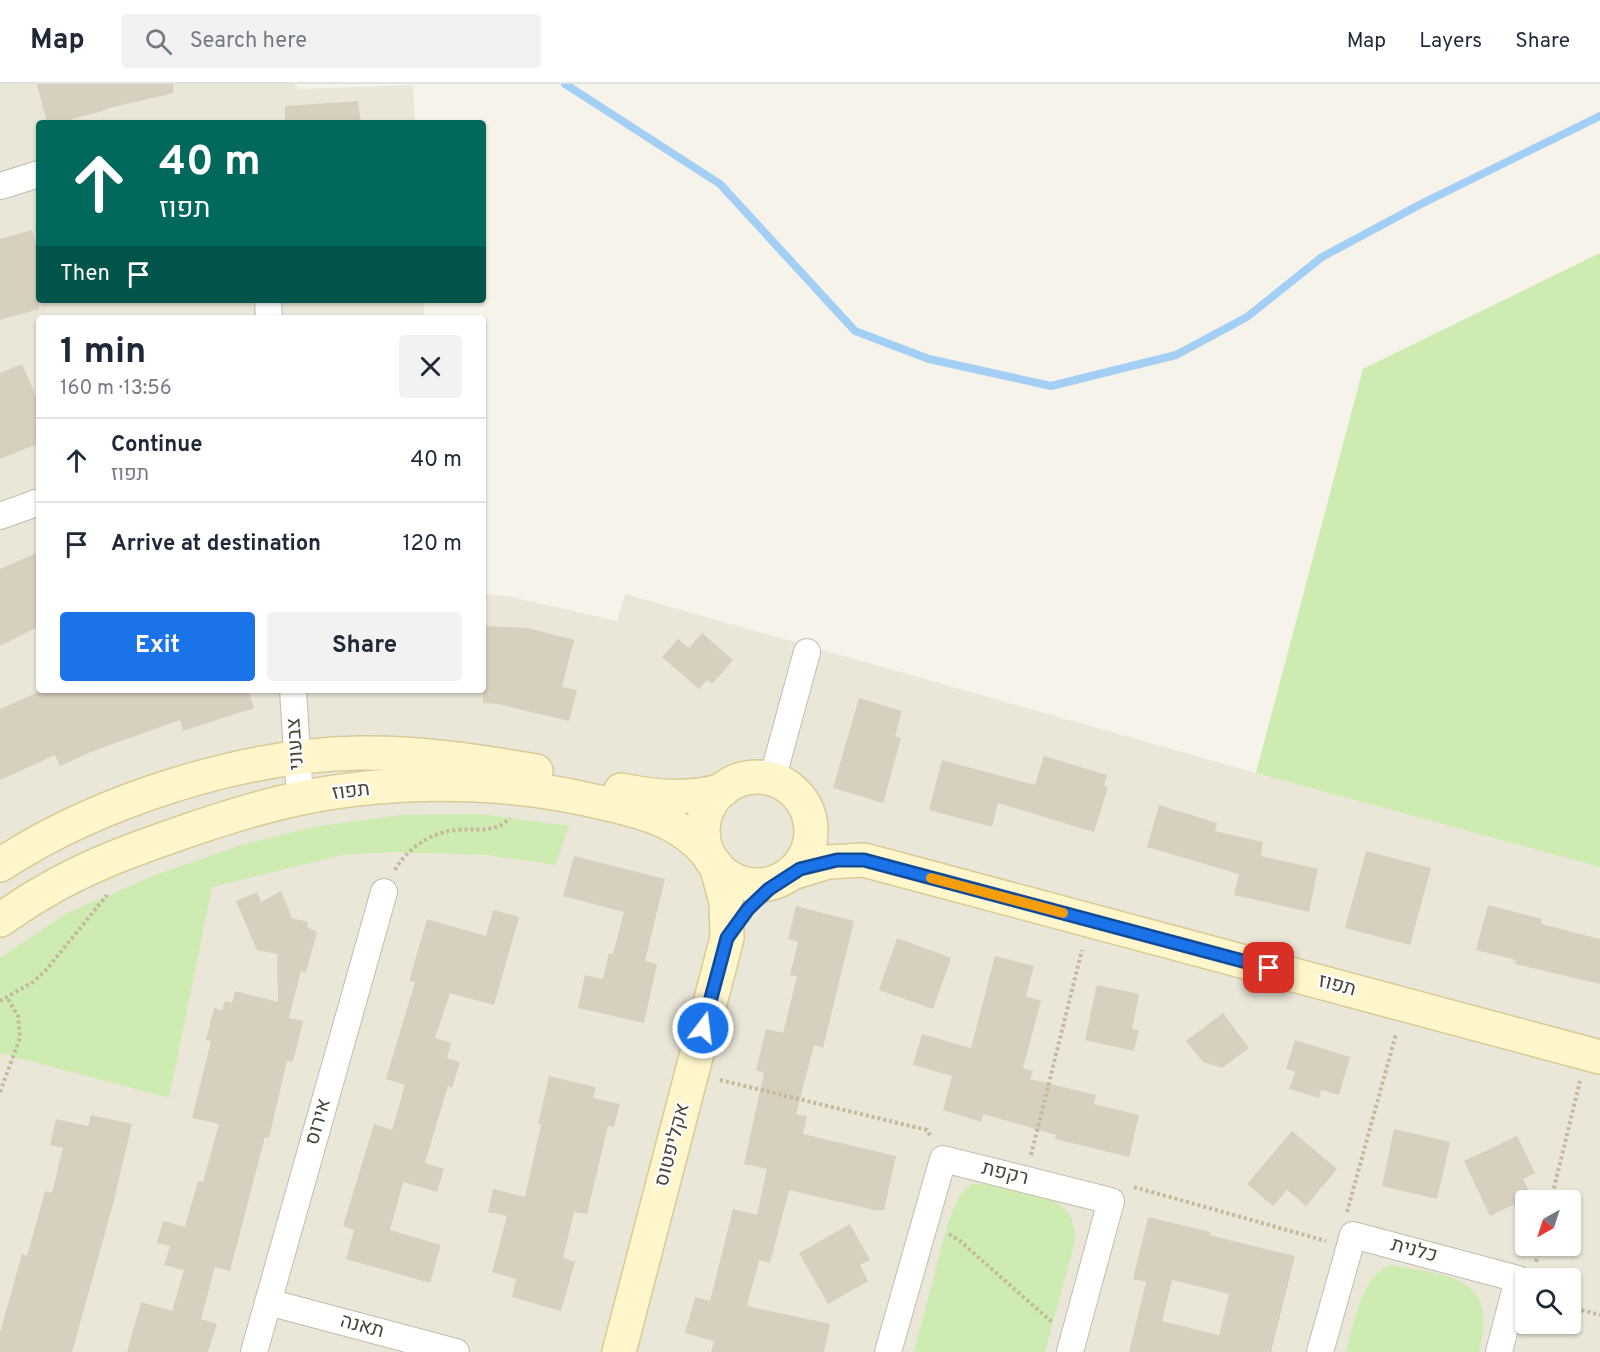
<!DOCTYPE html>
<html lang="en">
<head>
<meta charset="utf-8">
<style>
  :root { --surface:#fff; --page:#f2f2f3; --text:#1f2937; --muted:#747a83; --line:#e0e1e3; --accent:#1a73e8 }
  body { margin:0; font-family:Overpass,Heebo,sans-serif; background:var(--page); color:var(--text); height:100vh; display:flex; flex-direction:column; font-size:22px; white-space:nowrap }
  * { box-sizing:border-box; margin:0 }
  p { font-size:20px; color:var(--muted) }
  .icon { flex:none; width:33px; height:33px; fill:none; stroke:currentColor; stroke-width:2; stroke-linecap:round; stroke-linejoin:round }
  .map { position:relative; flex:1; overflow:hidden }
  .drawer { position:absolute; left:36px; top:231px; width:450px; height:378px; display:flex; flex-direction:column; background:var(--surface); border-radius:6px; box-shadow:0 2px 4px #0004 }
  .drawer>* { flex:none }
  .top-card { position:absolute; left:36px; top:36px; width:450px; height:183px; border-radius:6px; box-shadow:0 2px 4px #0004; background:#00695c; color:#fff; overflow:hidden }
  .needle { width:39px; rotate:219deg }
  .fabs { position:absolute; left:1515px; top:1106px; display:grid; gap:12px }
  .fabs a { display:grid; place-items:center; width:66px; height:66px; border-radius:6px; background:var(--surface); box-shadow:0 2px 4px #0004; font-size:30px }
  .pin { position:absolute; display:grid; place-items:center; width:51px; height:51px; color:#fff; margin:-26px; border-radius:12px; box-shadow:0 3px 9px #0006 }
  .me { position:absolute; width:66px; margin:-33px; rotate:15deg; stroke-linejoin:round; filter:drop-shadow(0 0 4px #0008) }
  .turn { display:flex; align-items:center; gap:21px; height:126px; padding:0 24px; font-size:27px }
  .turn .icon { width:78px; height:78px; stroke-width:2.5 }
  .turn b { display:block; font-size:42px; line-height:51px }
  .then { display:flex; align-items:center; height:57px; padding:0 24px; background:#0003; gap:12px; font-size:22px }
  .round { display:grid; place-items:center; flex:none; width:63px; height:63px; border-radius:6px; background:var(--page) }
  .headline { display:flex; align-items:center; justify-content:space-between; height:102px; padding:0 24px }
  h1 { font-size:36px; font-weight:700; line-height:45px }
  .action { display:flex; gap:12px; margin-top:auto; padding:12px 24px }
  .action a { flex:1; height:69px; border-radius:6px; background:var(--accent); color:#fff; font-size:24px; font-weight:700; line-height:69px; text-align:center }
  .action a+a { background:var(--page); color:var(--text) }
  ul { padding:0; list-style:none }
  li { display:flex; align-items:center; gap:18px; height:84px; padding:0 24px; border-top:2px solid var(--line) }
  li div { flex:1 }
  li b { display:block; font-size:22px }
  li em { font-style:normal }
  header { display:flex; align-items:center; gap:36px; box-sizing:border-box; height:84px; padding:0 30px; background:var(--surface); border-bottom:2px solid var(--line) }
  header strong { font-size:28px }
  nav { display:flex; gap:33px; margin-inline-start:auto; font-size:21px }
  .search { width:420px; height:54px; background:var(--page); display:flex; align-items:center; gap:15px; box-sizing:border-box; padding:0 21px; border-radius:6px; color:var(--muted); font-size:22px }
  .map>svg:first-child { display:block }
  .residential { fill:#eae6d8; fill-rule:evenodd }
  .green { fill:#ceecb1 }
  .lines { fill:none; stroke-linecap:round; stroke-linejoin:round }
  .stream { stroke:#a4cff5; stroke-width:8 }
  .building { fill:#d8d0bf; fill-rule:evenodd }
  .street-casing { stroke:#c2bcac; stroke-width:28 }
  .secondary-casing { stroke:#d8cb98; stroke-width:36 }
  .path { stroke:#c5b99c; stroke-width:4; stroke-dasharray:3 3; stroke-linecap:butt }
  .street { stroke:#fff; stroke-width:26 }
  .secondary { stroke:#fff6cb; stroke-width:33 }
  .route-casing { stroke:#114b97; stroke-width:15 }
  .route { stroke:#1a73e8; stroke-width:10 }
  .slow { stroke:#f59e0b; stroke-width:10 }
  .labels { text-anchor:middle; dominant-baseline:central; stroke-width:4.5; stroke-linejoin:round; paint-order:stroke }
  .street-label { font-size:20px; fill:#4b4438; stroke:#fff }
</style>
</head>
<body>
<header>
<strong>Map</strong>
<div class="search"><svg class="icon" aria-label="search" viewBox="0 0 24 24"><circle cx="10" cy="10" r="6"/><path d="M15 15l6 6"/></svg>Search here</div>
<nav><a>Map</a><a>Layers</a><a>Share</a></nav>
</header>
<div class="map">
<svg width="1600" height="1268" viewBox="0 0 1600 1268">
  <rect width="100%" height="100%" fill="#f6f3ea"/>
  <!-- residential -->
  <path class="residential" d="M 0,0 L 294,0 L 300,5 L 413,1 L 415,39 L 39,39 L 39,216 L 424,216 L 424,234 L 39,234 L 39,606 L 483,606 L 483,510 L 507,512 L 617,537 L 625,510 L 1256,689 L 1363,285 L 1600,169 L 1600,1268 L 0,1268 ZM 1526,1116 L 1570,1116 L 1570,1161 L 1526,1161 ZM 1526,1194 L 1570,1194 L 1570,1239 L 1526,1239 Z"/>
  <!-- green -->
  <g class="green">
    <path d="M 1600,169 L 1600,783 L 1256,689 L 1363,285 Z"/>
    <path d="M 480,730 L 569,742 L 555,781 L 487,771 L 394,768 L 343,771 L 212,803 L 169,1014 L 0,969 L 0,874 L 67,829 L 158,790 L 241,761 L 313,743 L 401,731 Z"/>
    <path d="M 973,1100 L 983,1100 C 1007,1105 1053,1108 1068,1129 C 1074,1137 1074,1147 1075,1157 L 1045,1268 L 914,1268 L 949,1135 L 959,1113 L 966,1104 Z"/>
    <path d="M 1392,1181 C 1449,1193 1500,1191 1479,1268 L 1346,1268 C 1354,1241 1361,1189 1392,1181 Z"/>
  </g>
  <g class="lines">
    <!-- stream -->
    <path class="stream" d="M 565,0 L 720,100 L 855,247 L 929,275 L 1051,302 L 1176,271 L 1247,233 L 1322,173 L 1421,120 L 1600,32"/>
  </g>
  <!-- building -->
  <g class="building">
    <path d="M 37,0 L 173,0 L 174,9 L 105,25 L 106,26 L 58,39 L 47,39 Z"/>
    <path d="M 358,17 L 361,39 L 285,39 L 285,22 Z"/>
    <path d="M 32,146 L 39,171 L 39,225 L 0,236 L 0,155 Z"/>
    <path d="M 22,280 L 39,319 L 39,359 L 0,375 L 0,289 Z"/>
    <path d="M 39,468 L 39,542 L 0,562 L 0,485 Z"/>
    <path d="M 483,542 L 528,544 L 574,556 L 562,603 L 577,606 L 569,637 L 498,620 L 483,619 Z"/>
    <path d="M 702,549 L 733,576 L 712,600 L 707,596 L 699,605 L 662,573 L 678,555 L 689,564 Z"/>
    <path d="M 43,606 L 248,606 L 254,624 L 183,647 L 180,636 L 93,667 L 60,682 L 55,671 L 0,696 L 0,625 Z"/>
    <path d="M 859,614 L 902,627 L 895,652 L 901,654 L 883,719 L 833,704 Z"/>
    <path d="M 1044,672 L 1107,691 L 1104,701 L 1108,703 L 1094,748 L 998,719 L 992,743 L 929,726 L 942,676 L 1035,701 Z"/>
    <path d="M 1159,721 L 1217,739 L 1215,747 L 1263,758 L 1261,772 L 1318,785 L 1309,828 L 1234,811 L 1239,790 L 1147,763 Z"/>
    <path d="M 1366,767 L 1431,784 L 1410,861 L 1345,844 Z"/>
    <path d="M 574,772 L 665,795 L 645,877 L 657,880 L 644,939 L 578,924 L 585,891 L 603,895 L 609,869 L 613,870 L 624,828 L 563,812 Z"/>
    <path d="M 281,807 L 292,834 L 308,838 L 307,843 L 317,848 L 306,888 L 301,887 L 289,934 L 303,937 L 293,978 L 287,977 L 269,1054 L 265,1053 L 230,1187 L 215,1183 L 201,1235 L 217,1240 L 208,1268 L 127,1268 L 141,1218 L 172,1227 L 184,1186 L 164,1181 L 170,1162 L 157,1159 L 163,1137 L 185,1143 L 198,1097 L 203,1098 L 219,1040 L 192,1034 L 211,957 L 206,956 L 214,924 L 222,926 L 225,917 L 232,919 L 235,907 L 278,918 L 277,870 L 257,866 L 236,817 L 257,808 L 261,818 Z"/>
    <path d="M 1488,821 L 1542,835 L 1541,840 L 1600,855 L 1600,900 L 1515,880 L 1516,876 L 1476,866 Z"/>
    <path d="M 796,822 L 854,837 L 823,964 L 814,961 L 796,1030 L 807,1032 L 803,1050 L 896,1072 L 884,1126 L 874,1126 L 789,1106 L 770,1179 L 759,1176 L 747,1222 L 830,1240 L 824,1268 L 711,1268 L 714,1257 L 685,1249 L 695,1213 L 710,1217 L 733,1125 L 757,1131 L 767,1085 L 744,1080 L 764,989 L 756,986 L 766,945 L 783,949 L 797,892 L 790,891 L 798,858 L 788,855 Z"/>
    <path d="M 493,826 L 519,833 L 494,921 L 450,909 L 435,954 L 451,959 L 447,974 L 460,978 L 452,1004 L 448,1002 L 425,1079 L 444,1085 L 437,1108 L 403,1098 L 390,1146 L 441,1161 L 430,1199 L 346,1175 L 354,1146 L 343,1142 L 374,1040 L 392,1046 L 405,1001 L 386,995 L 415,898 L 409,897 L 427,835 L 486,852 Z"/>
    <path d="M 897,854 L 951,874 L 933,925 L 879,906 Z"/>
    <path d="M 995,872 L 1034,882 L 1026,912 L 1041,917 L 1023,984 L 1033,987 L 1030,995 L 1096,1011 L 1094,1020 L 1139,1031 L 1129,1073 L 1055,1055 L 1056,1051 L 983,1030 L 981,1038 L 943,1026 L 952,992 L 913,981 L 922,950 L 971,964 Z"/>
    <path d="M 1097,901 L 1139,910 L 1132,945 L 1139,946 L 1134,967 L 1085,956 Z"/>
    <path d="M 1223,929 L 1249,964 L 1222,984 L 1203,978 L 1186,957 Z"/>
    <path d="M 1295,956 L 1350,973 L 1339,1011 L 1321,1006 L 1319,1014 L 1289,1005 L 1295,988 L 1286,985 Z"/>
    <path d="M 549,992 L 596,1003 L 593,1014 L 620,1020 L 614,1043 L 608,1042 L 587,1130 L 574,1128 L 563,1174 L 575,1178 L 561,1227 L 512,1213 L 516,1195 L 492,1188 L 507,1132 L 488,1128 L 493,1105 L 525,1113 L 541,1041 L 538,1040 Z"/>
    <path d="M 91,1031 L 132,1040 L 113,1120 L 72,1268 L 0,1268 L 0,1249 L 22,1170 L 27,1172 L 45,1107 L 52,1109 L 63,1064 L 50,1061 L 56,1035 L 88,1042 Z"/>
    <path d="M 1394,1045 L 1450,1058 L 1437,1115 L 1382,1102 Z"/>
    <path d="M 1292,1047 L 1337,1085 L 1306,1122 L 1287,1106 L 1273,1122 L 1247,1100 Z"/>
    <path d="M 1517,1052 L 1535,1089 L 1523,1095 L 1531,1112 L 1490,1132 L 1464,1077 Z"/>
    <path d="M 1148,1133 L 1210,1148 L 1209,1151 L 1295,1172 L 1271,1268 L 1129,1268 L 1146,1198 L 1133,1195 ZM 1172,1196 L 1229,1210 L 1219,1251 L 1162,1237 Z"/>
    <path d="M 850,1140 L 870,1176 L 860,1181 L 868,1197 L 828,1220 L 799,1169 Z"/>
  </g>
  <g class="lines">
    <!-- street casing -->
    <g class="street-casing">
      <g id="street">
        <path d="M 0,102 L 39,90"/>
        <path d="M 268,216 L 269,234"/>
        <path d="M 0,432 L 39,418"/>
        <path d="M 293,606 L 300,715"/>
        <path d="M 772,696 L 807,568"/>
        <path d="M 268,1218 L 456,1268"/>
        <path d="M 254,1268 L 384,808"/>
        <path d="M 888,1268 L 943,1075 L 1111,1117 L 1070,1268"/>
        <path d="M 1320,1268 L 1353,1151 L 1518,1195 L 1499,1268"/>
      </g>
    </g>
    <!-- secondary casing -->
    <g class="secondary-casing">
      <g id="secondary">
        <circle cx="757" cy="747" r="54"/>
        <path d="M 621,706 C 654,713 691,716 723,706"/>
        <path d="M 0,781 C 98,717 241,671 359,669 C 418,668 477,677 536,687"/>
        <path d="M 792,789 L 828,778 L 864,776 L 1600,973"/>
        <path d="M 0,836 C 14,827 27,817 42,809 C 83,784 129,767 175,751 C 209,739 243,728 279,719 C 377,695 492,694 590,716 C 635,726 680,734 710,773"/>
        <path d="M 619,1268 L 727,854 L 726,818 L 716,781"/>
      </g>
    </g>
    <!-- path -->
    <g class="path">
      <path d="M 395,786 C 407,764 432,748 456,746 C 478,744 493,750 510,734"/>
      <path d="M 0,917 L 33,898 L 46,886 L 107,811"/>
      <path d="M 720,996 L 927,1046 L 931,1053"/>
      <path d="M 0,1008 L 20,954 L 18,932 L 7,913"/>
      <path d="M 1031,1071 L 1082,866"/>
      <path d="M 1134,1103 L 1326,1157"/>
      <path d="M 1551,1116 L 1580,997"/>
      <path d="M 1347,1128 L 1396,950"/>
      <path d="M 949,1150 L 960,1157 L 1052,1238"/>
      <path d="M 1536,1178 L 1540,1161"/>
      <path d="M 1570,1223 L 1600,1231"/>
    </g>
    <!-- street -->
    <use href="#street" class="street"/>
    <!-- secondary -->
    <use href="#secondary" class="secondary"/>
  </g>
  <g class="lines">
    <!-- route casing -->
    <g class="route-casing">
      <path id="route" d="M 703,944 L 727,854 L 748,825 L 769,805 L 800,785 L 837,776 L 864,776 L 1269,884"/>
    </g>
    <!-- route -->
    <use href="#route" class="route"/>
    <!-- slow -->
    <path class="slow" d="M 931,794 L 1063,829"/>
  </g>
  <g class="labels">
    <!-- street labels -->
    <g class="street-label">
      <text transform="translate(296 660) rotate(-94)">צבעוני</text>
      <text transform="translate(351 708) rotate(-7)">תפוז</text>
      <text transform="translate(1337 902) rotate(15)">תפוז</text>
      <text transform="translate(319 1038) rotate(-74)">אירוס</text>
      <text transform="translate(673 1061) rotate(-75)">אקליפטוס</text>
      <text transform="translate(1005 1090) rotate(14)">רקפת</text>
      <text transform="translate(1414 1167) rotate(15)">כלנית</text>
      <text transform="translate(362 1243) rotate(15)">תאנה</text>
    </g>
  </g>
</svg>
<div class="fabs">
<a><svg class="needle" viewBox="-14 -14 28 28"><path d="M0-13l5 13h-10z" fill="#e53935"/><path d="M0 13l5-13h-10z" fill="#747a83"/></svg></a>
<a><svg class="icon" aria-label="search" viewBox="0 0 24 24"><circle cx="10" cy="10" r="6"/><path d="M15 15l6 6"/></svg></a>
</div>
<div class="pin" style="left:1269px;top:884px;background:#d93025"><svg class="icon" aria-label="arrive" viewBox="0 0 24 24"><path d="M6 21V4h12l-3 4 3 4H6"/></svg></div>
<svg class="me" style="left:703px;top:944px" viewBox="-20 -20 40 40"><circle r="17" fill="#1a73e8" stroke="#fff" stroke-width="3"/><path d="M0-11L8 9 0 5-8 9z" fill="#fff"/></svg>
<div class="top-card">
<div class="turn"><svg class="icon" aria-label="ahead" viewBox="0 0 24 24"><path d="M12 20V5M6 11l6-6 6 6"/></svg><div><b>40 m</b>תפוז</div></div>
<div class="then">Then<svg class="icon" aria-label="arrive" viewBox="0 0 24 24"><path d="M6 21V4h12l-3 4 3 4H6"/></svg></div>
</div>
<section class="drawer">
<div class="headline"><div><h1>1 min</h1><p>160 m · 13:56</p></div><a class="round"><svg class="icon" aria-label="close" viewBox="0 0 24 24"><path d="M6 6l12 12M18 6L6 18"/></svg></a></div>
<ul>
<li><svg class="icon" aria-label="ahead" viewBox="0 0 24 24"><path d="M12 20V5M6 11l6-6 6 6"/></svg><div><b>Continue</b><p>תפוז</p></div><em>40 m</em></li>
<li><svg class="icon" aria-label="arrive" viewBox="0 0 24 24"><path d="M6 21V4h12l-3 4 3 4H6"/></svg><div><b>Arrive at destination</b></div><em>120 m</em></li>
</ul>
<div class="action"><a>Exit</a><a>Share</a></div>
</section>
</div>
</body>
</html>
